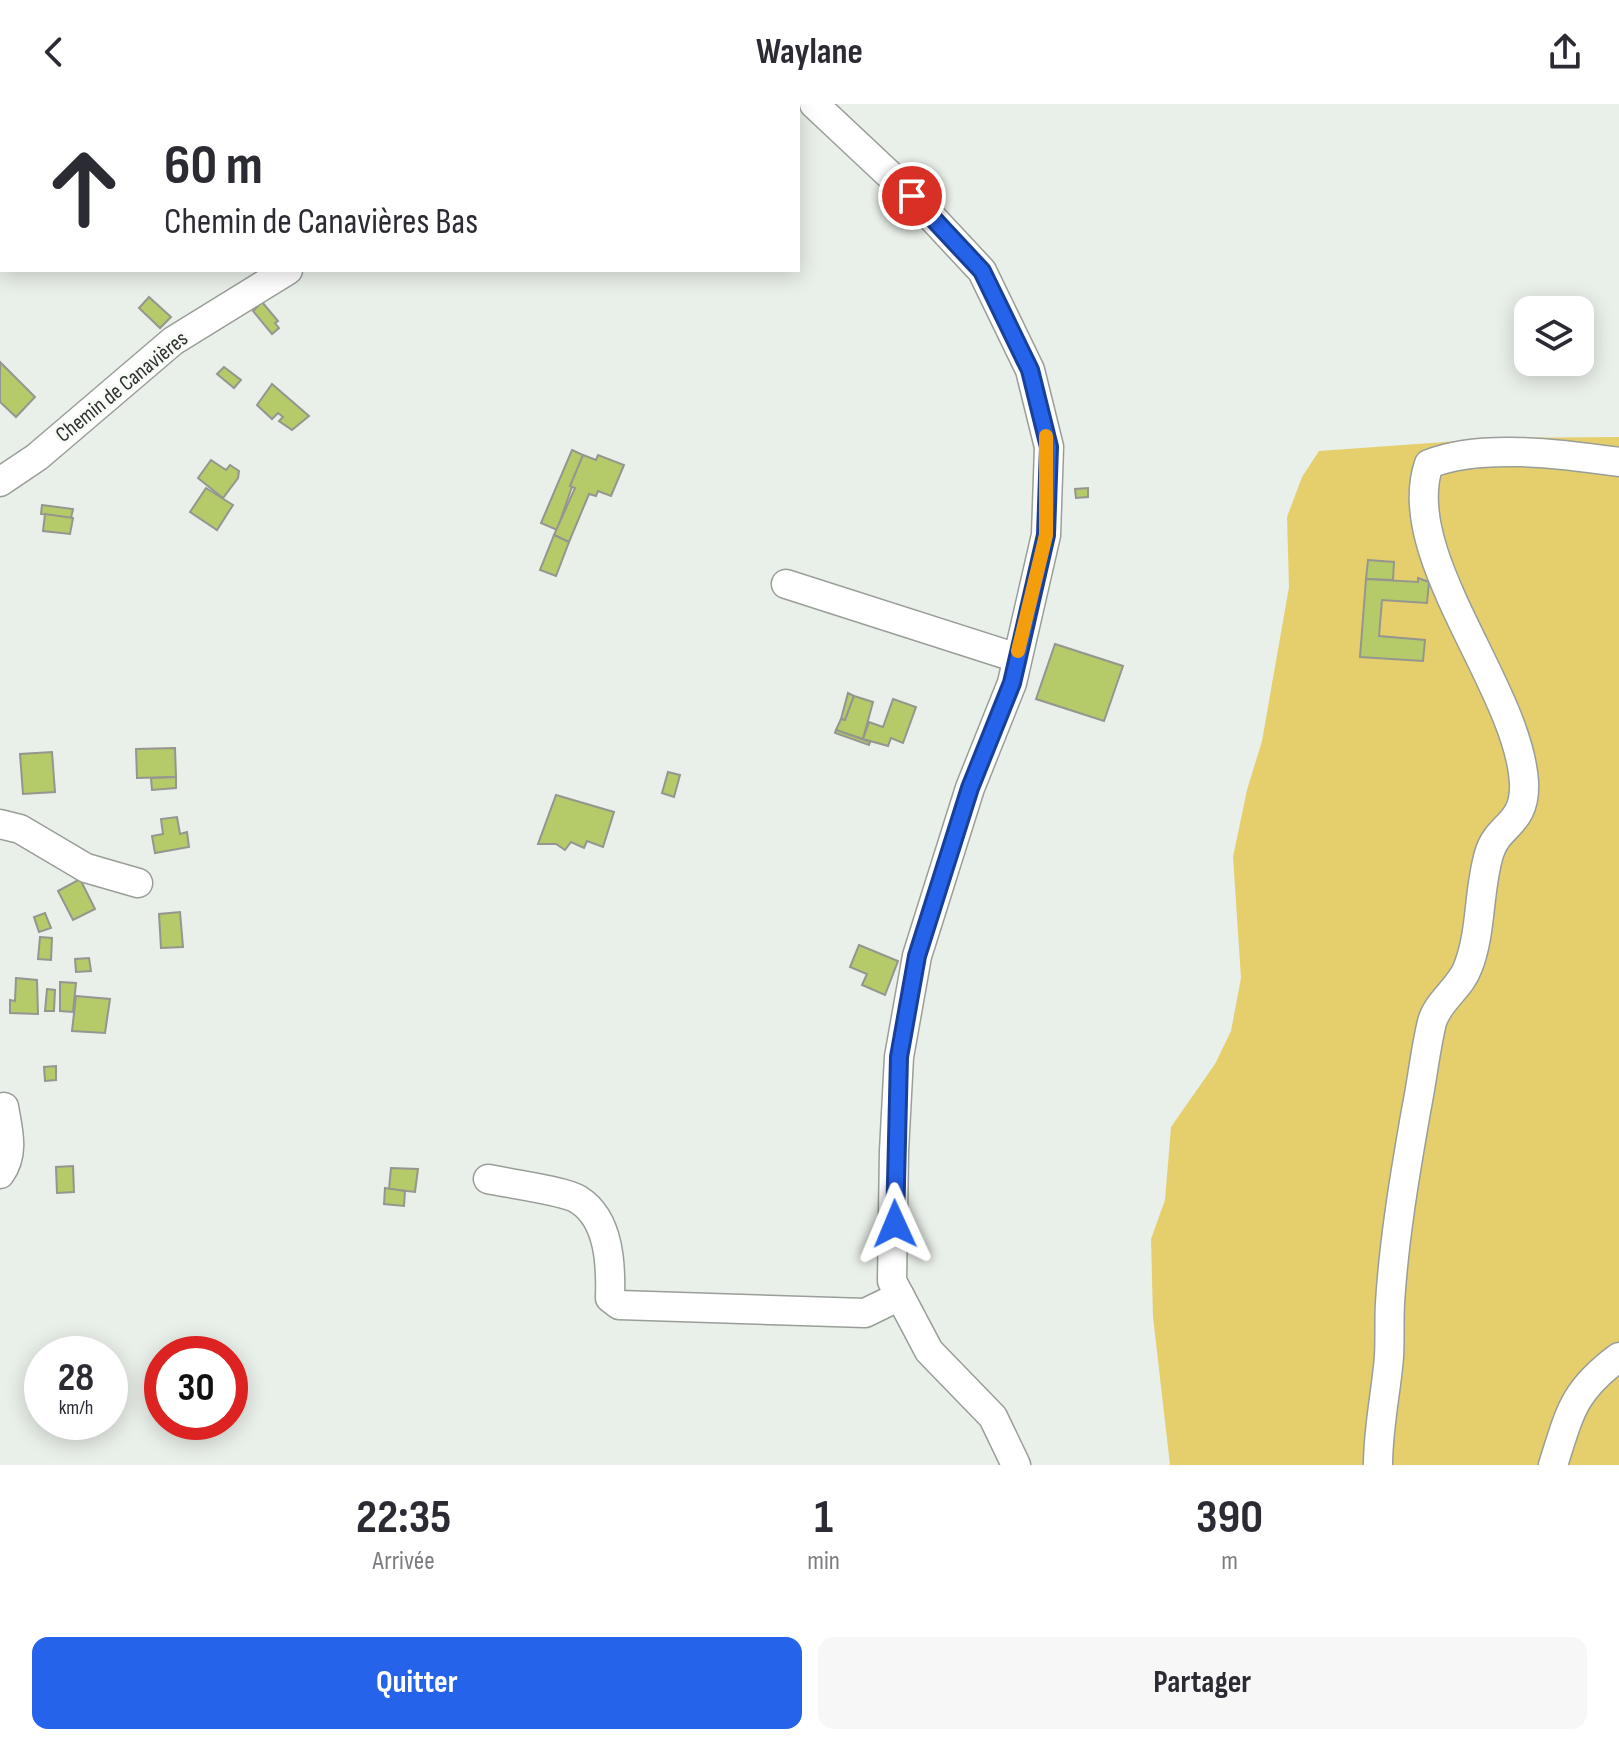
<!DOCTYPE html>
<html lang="fr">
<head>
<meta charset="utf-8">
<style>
  :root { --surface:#fff; --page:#f7f7f7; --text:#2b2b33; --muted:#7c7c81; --accent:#2563eb }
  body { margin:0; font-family:"Sofia Sans Condensed",sans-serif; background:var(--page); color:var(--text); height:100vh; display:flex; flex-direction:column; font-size:30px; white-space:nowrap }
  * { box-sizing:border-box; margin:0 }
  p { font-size:26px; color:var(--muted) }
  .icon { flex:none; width:44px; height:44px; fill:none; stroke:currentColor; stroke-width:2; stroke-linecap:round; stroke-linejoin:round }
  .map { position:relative; height:1361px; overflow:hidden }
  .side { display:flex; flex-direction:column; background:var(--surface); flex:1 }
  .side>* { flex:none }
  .guide { position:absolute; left:0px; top:0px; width:800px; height:168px; box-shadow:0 4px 20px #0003; background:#fff; color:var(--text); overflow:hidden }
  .buttons { position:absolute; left:1514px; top:192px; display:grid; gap:16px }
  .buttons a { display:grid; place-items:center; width:80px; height:80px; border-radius:16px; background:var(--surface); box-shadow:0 4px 20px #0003; font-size:40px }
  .speed { position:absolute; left:24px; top:1232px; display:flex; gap:16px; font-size:40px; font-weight:700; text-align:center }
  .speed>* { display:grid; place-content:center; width:104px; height:104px; border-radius:50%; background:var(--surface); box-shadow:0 4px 20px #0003; line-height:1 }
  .speed small { font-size:20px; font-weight:400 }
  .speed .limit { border:12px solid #d22; background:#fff; color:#111 }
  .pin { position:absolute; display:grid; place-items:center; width:68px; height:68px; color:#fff; margin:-34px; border:4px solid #fff; border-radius:50%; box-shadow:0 2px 8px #0007 }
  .me { position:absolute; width:88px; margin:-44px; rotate:359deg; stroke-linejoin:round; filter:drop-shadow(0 0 6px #0008) }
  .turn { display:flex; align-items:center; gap:28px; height:168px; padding:0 32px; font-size:36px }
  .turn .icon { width:104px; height:104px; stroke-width:2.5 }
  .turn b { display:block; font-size:56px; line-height:68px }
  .eta { display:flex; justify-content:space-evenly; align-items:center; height:136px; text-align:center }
  .eta b { font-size:48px; font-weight:700; line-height:56px }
  .cta { display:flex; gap:16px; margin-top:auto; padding:16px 32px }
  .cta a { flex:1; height:92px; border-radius:16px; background:var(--accent); color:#fff; font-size:32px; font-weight:700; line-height:92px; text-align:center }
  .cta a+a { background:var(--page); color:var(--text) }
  header { display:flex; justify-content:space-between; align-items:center; height:104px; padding:0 32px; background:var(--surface); font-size:36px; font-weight:700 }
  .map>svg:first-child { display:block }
  .green { fill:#e5cf6d }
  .building { fill:#b5ca68; stroke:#94968f; stroke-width:2 }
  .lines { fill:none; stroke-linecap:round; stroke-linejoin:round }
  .minor-casing { stroke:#999e98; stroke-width:31 }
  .minor { stroke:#fff; stroke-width:28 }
  .route-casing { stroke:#184099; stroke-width:20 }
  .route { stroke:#2563eb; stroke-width:14 }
  .slow { stroke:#f59e0b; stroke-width:14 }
  .labels { text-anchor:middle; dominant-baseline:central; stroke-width:6; stroke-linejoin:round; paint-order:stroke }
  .street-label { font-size:22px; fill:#303230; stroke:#f7fcf6 }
</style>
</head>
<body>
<header><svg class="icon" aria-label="back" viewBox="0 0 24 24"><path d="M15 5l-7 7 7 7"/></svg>Waylane<svg class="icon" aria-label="share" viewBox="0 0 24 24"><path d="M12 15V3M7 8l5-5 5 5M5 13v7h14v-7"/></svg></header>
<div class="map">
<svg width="1619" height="1361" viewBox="0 0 1619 1361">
  <rect width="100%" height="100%" fill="#e9efe9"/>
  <!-- green -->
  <path class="green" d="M 1619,333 L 1619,1361 L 1170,1361 L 1153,1213 L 1151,1135 L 1165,1096 L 1171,1023 L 1215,960 L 1231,927 L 1241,874 L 1233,753 L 1247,686 L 1262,637 L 1289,483 L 1287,413 L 1302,373 L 1319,347 L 1501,334 Z"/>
  <!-- building -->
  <g class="building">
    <path d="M 149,193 L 171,213 L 160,224 L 139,204 Z"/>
    <path d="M 262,198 L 278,217 L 275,219 L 279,224 L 272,230 L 253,207 Z"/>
    <path d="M 0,258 L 35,293 L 16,313 L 0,298 Z"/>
    <path d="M 224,263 L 241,276 L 234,284 L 217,270 Z"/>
    <path d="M 272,280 L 309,312 L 292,326 L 279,317 L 283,313 L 278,309 L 272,315 L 257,301 Z"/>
    <path d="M 572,346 L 583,351 L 557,426 L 541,419 Z"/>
    <path d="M 583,351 L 596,356 L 598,351 L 624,361 L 611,392 L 598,387 L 596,392 L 589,390 L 569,438 L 554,431 L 575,384 L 570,382 Z"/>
    <path d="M 211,356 L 226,366 L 230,361 L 239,367 L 238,374 L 223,394 L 198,374 Z"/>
    <path d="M 206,384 L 233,401 L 217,426 L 190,408 Z"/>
    <path d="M 1088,384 L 1088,393 L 1076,394 L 1075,385 Z"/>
    <path d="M 42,401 L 73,405 L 71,414 L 41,410 Z"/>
    <path d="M 45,410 L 73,414 L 70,430 L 43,427 Z"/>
    <path d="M 554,431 L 569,438 L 556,472 L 540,466 Z"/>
    <path d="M 1368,456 L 1394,458 L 1393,476 L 1366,475 Z"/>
    <path d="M 1418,474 L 1429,478 L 1427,499 L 1382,496 L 1379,532 L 1425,536 L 1423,557 L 1360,553 L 1366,475 L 1418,478 Z"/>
    <path d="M 1055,540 L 1123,562 L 1104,617 L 1036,595 Z"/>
    <path d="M 848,589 L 854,592 L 845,616 L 841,615 Z"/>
    <path d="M 854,592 L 873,598 L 863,635 L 836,626 L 841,615 L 845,616 Z"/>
    <path d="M 893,595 L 916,603 L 903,639 L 891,634 L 888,642 L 863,635 L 869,618 L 883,623 Z"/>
    <path d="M 836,626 L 870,638 L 869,641 L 835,629 Z"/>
    <path d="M 175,644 L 176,673 L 137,674 L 136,645 Z"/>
    <path d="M 52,648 L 55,688 L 23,690 L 20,650 Z"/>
    <path d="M 668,668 L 680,671 L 674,693 L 662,689 Z"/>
    <path d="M 176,673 L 176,684 L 152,686 L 151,674 Z"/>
    <path d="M 556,691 L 614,708 L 603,743 L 587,737 L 584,744 L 571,738 L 565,746 L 556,740 L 538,740 Z"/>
    <path d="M 177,713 L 180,730 L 187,728 L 189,743 L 155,749 L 152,732 L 163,730 L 161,715 Z"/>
    <path d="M 80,775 L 95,805 L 73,816 L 58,787 Z"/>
    <path d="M 180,808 L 183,843 L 161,844 L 159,810 Z"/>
    <path d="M 45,809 L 51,824 L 39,828 L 34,813 Z"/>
    <path d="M 40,833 L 52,834 L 51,856 L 38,855 Z"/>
    <path d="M 859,841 L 898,857 L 885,891 L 862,881 L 867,870 L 850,863 Z"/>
    <path d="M 89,854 L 91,867 L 76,868 L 75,855 Z"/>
    <path d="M 16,874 L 37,876 L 38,910 L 10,909 L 10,896 L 15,897 Z"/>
    <path d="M 60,878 L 76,879 L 73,908 L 60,907 Z"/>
    <path d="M 47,885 L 55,886 L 54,907 L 45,907 Z"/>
    <path d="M 76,892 L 110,895 L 105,929 L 72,927 Z"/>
    <path d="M 56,962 L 56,976 L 45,977 L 44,963 Z"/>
    <path d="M 73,1062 L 74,1088 L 57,1089 L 56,1063 Z"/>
    <path d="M 391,1064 L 418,1065 L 415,1088 L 389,1085 Z"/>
    <path d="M 385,1084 L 405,1087 L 404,1102 L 384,1100 Z"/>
  </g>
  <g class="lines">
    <!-- minor casing -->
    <g class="minor-casing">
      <g id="minor">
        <path d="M 91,0 L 93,2"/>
        <path d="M 814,0 L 912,92 L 982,167 L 1030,266 L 1049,343 L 1046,431 L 1012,579 L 970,684 L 917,852 L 899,953 L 894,1047 L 892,1177 L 929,1247 L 993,1313 L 1016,1361"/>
        <path d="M 582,2 L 586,0"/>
        <path d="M 0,378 L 37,353 L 173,237 L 288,166"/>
        <path d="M 786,480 L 1017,554"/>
        <path d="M 0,720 L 20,725 L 86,764 L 138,779"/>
        <path d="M 0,1070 C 15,1050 8,1026 4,1003"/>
        <path d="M 488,1075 C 506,1079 567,1087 579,1096 C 610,1116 611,1162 610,1194 L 619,1201 L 865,1209 L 900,1192"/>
        <path d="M 1378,1361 C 1378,1324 1386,1289 1389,1253 C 1390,1235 1389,1217 1390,1199 C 1394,1135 1405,1070 1416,1007 C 1422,978 1425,947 1432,918 C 1438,897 1461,883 1468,863 C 1482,827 1478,787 1489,750 C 1498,719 1526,722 1524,678 C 1518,583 1397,450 1429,360 C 1480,339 1564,350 1619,358"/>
        <path d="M 1553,1361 C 1570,1308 1573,1287 1619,1253"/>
      </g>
    </g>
    <!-- minor -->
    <use href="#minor" class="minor"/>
  </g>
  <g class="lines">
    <!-- route casing -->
    <g class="route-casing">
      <path id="route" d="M 895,1120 L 899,953 L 917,852 L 970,684 L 1012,579 L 1046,431 L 1049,343 L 1030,266 L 982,167 L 912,92"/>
    </g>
    <!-- route -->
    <use href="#route" class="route"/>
    <!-- slow -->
    <path class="slow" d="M 1018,547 L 1046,431 L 1046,332"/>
  </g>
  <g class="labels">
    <!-- street labels -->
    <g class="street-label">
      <text transform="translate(122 283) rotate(-39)">Chemin de Canavières</text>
    </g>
  </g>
</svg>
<div class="buttons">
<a><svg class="icon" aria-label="layers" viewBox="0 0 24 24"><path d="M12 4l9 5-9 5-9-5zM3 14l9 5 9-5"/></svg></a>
</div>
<div class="speed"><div>28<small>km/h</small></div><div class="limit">30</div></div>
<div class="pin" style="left:912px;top:92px;background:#d93025"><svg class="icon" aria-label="arrive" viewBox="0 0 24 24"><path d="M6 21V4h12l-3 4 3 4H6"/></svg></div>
<svg class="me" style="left:895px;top:1120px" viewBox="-20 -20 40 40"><path d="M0-17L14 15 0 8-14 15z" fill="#2563eb" stroke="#fff" stroke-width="4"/></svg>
<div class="guide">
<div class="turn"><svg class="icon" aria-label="ahead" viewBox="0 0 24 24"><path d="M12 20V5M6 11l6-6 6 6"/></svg><div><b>60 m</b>Chemin de Canavières Bas</div></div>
</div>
</div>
<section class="side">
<div class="eta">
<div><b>22:35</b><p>Arrivée</p></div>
<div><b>1</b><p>min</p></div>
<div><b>390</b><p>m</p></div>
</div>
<div class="cta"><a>Quitter</a><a>Partager</a></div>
</section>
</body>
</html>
